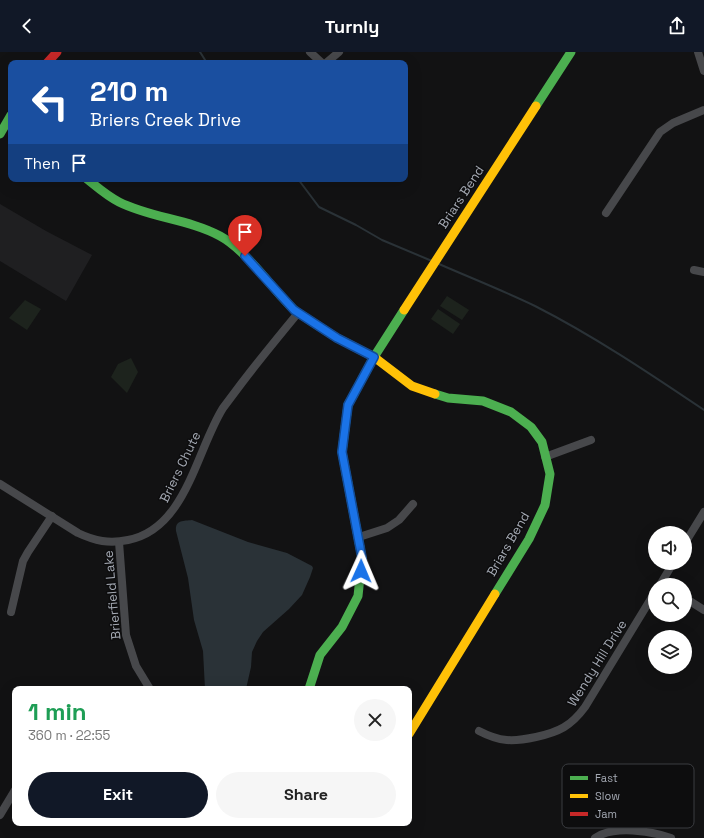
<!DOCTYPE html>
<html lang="en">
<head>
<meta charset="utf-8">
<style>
  :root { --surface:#fff; --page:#f6f6f6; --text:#222; --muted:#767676; --accent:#111827 }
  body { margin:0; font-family:"Space Grotesk",sans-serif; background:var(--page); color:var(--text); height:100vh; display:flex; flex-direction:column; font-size:15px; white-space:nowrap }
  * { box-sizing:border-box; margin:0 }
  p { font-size:13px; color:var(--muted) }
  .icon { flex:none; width:22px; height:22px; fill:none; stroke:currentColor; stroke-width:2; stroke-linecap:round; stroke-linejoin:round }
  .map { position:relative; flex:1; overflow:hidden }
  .panel { position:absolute; left:12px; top:634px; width:400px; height:140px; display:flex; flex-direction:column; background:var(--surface); border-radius:8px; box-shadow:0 4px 16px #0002 }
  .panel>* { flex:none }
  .hud { position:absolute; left:8px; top:8px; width:400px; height:122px; border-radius:8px; box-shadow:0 4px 16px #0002; background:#1a4fa0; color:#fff; overflow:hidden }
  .buttons { position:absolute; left:648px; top:474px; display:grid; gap:8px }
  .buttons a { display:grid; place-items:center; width:44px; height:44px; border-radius:50%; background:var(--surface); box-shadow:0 4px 16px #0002; font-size:20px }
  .pin { position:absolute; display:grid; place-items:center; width:34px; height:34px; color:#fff; margin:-41px -17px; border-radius:50% 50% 50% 0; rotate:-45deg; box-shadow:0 0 4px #0007 }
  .pin .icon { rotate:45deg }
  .me { position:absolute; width:44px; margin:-22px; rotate:1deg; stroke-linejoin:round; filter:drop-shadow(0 0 3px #0008) }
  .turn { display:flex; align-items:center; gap:14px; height:84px; padding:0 16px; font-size:18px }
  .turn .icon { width:52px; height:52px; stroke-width:2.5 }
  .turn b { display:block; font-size:28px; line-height:34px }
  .then { display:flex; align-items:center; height:38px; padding:0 16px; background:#0003; gap:8px; font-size:15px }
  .round { display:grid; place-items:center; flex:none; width:42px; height:42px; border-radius:21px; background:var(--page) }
  .headline { display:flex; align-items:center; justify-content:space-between; height:68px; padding:0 16px }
  h1 { font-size:24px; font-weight:700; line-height:30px; color:#1e9e55 }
  .button { display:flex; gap:8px; margin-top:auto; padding:8px 16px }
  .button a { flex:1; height:46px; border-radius:24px; background:var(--accent); color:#fff; font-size:16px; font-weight:700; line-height:46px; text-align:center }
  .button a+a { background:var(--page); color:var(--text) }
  header { display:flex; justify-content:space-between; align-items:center; height:52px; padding:0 16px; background:var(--accent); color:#fff; font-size:18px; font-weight:700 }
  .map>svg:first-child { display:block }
  .built { fill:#1f1f21 }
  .green { fill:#1d231d }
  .water { fill:#2a3237 }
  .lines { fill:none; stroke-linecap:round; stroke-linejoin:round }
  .stream { stroke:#2a3237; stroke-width:2 }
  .street { stroke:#47484b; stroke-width:8 }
  .fast { stroke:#4caf50; stroke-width:9 }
  .slow { stroke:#ffc107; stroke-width:9 }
  .jam { stroke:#c62828; stroke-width:9 }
  .route-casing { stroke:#114b97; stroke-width:10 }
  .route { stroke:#1a73e8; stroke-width:7 }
  .labels { text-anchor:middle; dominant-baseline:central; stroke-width:3; stroke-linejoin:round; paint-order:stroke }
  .street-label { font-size:13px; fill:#a4a9b3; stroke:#0d0d0e }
  .key { fill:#0d0d0e; stroke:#3a3c40; stroke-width:1 }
  .key-label { font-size:11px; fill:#a4a9b3 }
</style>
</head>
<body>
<header><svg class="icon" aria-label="back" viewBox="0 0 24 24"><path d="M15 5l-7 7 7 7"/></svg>Turnly<svg class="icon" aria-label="share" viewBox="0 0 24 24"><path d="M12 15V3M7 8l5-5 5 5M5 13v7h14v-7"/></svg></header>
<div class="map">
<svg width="704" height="786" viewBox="0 0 704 786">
  <rect width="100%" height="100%" fill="#121213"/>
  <!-- built -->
  <path class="built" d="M 0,152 L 46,179 L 92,203 L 66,249 L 0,209 Z"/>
  <!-- green -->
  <g class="green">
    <path d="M 447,244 L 469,258 L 462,268 L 440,254 Z"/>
    <path d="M 25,248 L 41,257 L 27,278 L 9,266 Z"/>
    <path d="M 438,257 L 460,272 L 453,282 L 431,267 Z"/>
    <path d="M 131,306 L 138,320 L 127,341 L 111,325 L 118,312 Z"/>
  </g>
  <!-- water -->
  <path class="water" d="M 192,468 L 248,490 L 287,501 L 312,514 L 313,516 L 310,525 L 302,543 L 289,557 L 263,580 L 257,589 L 252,600 L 251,615 L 246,637 L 205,637 L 203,599 L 194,568 L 188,526 L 176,479 C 175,468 183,469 192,468 Z"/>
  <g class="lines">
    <!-- stream -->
    <g class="stream">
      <path d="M 200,0 L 207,11"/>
      <path d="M 298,127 L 319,155 L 356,173 L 382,188 L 432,209"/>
      <path d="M 439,212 C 471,226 504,239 535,254 C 594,284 649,321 704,358"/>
    </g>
    <!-- street -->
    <g class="street">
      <path d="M 310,0 L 322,11"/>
      <path d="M 698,0 L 704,19"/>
      <path d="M 326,11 L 339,0"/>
      <path d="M 606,161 L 660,80 L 673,71 L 704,58"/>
      <path d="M 694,218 L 704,220"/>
      <path d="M 545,405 L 591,388"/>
      <path d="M 0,432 L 78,481 C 95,489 109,492 128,488 C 186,477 196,399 223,356 C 229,348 235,340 241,332 C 260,307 279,284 298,261"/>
      <path d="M 359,485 L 387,476 L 399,468 L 413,452"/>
      <path d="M 119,490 L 126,583 L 136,614 L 150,637"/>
      <path d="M 685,491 L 704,460"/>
      <path d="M 660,533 L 673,511"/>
      <path d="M 685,546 L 704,558"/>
      <path d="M 11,560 L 23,509 L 28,500 L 52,464"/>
      <path d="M 479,679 C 500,690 513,690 536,685 C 559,680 571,674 585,655 L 655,540"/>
      <path d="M 0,763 L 15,738"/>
      <path d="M 595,786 C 614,773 651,779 671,786"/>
    </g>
    <!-- fast -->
    <g class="fast">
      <path d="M 536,54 L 571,0"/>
      <path d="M 0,82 L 11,63"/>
      <path d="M 87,127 C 97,135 107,144 119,150 C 151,166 188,167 220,184 C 241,195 264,225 280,243 C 286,249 291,256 297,260"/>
      <path d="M 435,342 L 448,346 L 483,349 L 511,360 L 531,375 L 542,390 L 550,422 L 545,453 L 529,487 L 495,542"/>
      <path d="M 309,637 L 320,603 L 342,575 L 358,544 L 362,506 L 342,400 L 348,353 L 374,305 L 404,258"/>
    </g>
    <!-- slow -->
    <g class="slow">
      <path d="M 404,258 L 536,54"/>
      <path d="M 297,260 L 337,286 L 374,305 L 412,334 L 435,342"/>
      <path d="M 409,682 L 495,542"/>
    </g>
    <!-- jam -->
    <path class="jam" d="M 47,11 L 57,0"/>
  </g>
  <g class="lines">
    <!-- route casing -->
    <g class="route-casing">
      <path id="route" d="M 245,204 L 294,258 L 337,286 L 374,305 L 348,353 L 342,400 L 362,506 L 361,519"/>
    </g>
    <!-- route -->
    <use href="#route" class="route"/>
  </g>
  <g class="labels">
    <!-- street labels -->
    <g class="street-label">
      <text transform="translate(461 145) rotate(-57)">Briars Bend</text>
      <text transform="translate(180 415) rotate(-64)">Briers Chute</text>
      <text transform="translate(508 492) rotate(-60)">Briars Bend</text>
      <text transform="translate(112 543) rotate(-95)">Brierfield Lake</text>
      <text transform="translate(597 611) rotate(-58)">Wendy Hill Drive</text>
    </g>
  </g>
  <!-- legend -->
  <rect x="562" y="712" width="132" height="64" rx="6" class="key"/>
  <rect x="570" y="724" width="18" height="4" fill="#4caf50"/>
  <rect x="570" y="742" width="18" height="4" fill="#ffc107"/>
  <rect x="570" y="760" width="18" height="4" fill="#c62828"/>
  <g class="key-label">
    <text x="595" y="730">Fast</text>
    <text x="595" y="748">Slow</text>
    <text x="595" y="766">Jam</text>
  </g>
</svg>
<div class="buttons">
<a><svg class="icon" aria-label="sound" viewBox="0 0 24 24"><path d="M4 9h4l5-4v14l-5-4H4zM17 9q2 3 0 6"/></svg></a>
<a><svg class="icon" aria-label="search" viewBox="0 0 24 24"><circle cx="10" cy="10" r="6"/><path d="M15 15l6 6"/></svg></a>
<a><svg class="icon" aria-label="layers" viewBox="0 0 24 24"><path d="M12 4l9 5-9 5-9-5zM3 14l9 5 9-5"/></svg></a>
</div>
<div class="pin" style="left:245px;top:204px;background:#d93025"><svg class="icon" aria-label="arrive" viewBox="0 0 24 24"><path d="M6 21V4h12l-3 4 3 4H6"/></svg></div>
<svg class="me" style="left:361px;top:519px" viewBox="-20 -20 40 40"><path d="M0-17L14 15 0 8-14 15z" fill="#1a73e8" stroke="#fff" stroke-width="4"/></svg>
<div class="hud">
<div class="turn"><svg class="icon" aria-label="left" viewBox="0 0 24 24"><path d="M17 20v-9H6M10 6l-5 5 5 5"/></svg><div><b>210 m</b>Briers Creek Drive</div></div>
<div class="then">Then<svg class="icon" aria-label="arrive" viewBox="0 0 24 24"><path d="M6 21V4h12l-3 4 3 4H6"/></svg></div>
</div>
<section class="panel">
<div class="headline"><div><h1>1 min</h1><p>360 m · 22:55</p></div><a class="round"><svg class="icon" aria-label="close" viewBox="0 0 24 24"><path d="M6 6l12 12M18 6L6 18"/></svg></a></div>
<div class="button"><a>Exit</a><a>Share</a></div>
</section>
</div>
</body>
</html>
